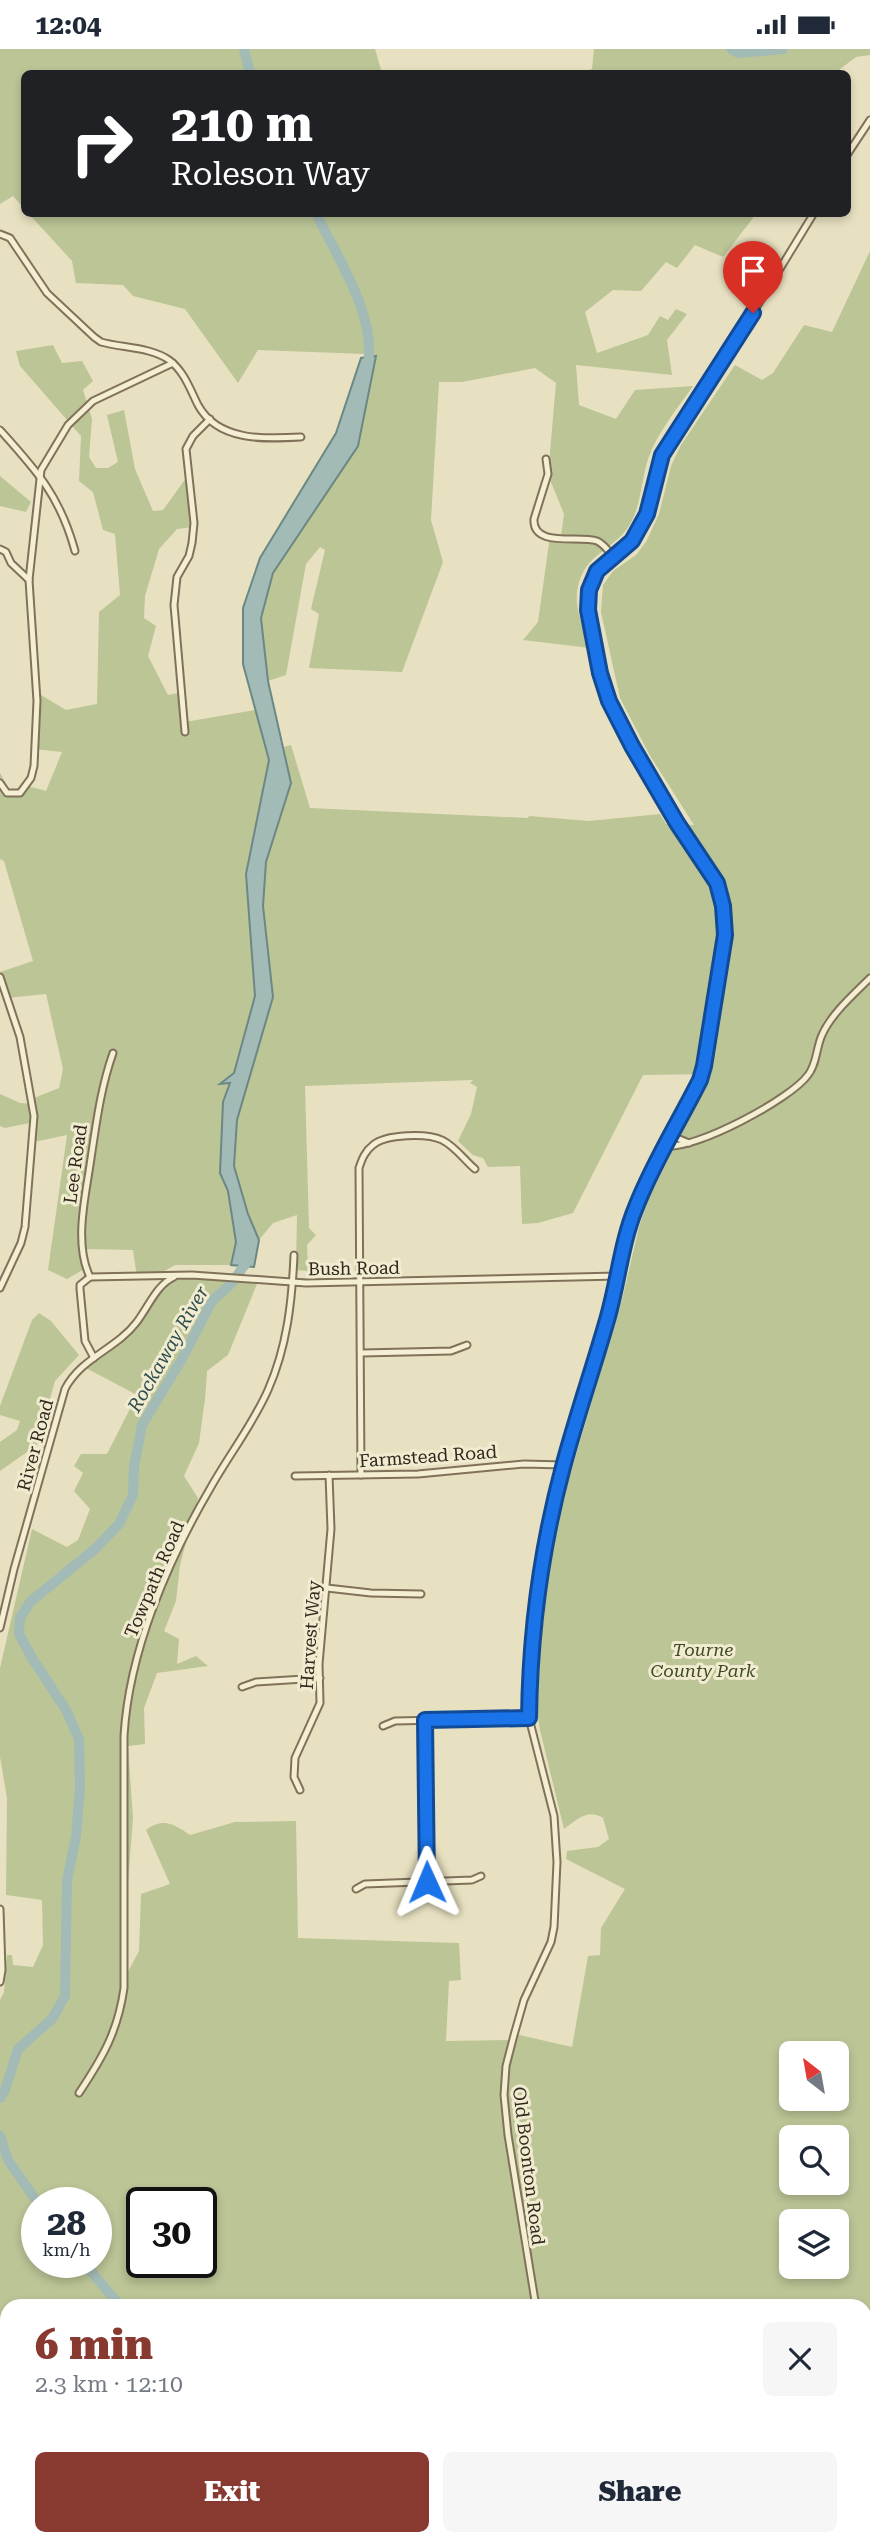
<!DOCTYPE html>
<html lang="en">
<head>
<meta charset="utf-8">
<style>
  :root { --surface:#fff; --page:#f6f6f7; --text:#1f2937; --muted:#747a83; --accent:#883a31 }
  body { margin:0; font-family:"Roboto Serif",serif; background:var(--page); color:var(--text); height:100vh; display:flex; flex-direction:column; font-size:26px; white-space:nowrap }
  * { box-sizing:border-box; margin:0 }
  p { font-size:23px; color:var(--muted) }
  .icon { flex:none; width:38px; height:38px; fill:none; stroke:currentColor; stroke-width:2; stroke-linecap:round; stroke-linejoin:round }
  .map { position:relative; flex:1; overflow:hidden }
  .panel { position:absolute; left:0px; top:2250px; width:872px; height:247px; display:flex; flex-direction:column; background:var(--surface); border-radius:21px 21px 0 0; box-shadow:0 4px 10px #0003 }
  .panel>* { flex:none }
  .top-card { position:absolute; left:21px; top:21px; width:830px; height:147px; border-radius:10px; box-shadow:0 4px 10px #0003; background:#202124; color:#fff; overflow:hidden }
  .needle { width:46px; rotate:329deg }
  .fabs { position:absolute; left:779px; top:1992px; display:grid; gap:14px }
  .fabs a { display:grid; place-items:center; width:70px; height:70px; border-radius:10px; background:var(--surface); box-shadow:0 4px 10px #0003; font-size:35px }
  .speed { position:absolute; left:21px; top:2138px; display:flex; gap:14px; font-size:35px; font-weight:700; text-align:center }
  .speed>* { display:grid; place-content:center; width:91px; height:91px; border-radius:50%; background:var(--surface); box-shadow:0 4px 10px #0003; line-height:1 }
  .speed small { font-size:18px; font-weight:400 }
  .speed .limit { border:4px solid #111; border-radius:10px; background:#fff; color:#111 }
  .pin { position:absolute; display:grid; place-items:center; width:60px; height:60px; color:#fff; margin:-72px -30px; border-radius:50% 50% 50% 0; rotate:-45deg; box-shadow:0 0 7px #0007 }
  .pin .icon { rotate:45deg }
  .me { position:absolute; width:77px; margin:-38px; rotate:359deg; stroke-linejoin:round; filter:drop-shadow(0 0 5px #0008) }
  .turn { display:flex; align-items:center; gap:24px; height:147px; padding:0 35px; font-size:32px }
  .turn .icon { width:91px; height:91px; stroke-width:2.5 }
  .turn b { display:block; font-size:49px; line-height:60px }
  .round { display:grid; place-items:center; flex:none; width:74px; height:74px; border-radius:10px; background:var(--page) }
  .overview { display:flex; align-items:center; justify-content:space-between; height:119px; padding:0 35px }
  h1 { font-size:42px; font-weight:800; line-height:52px; color:var(--accent) }
  .action { display:flex; gap:14px; margin-top:auto; padding:14px 35px }
  .action a { flex:1; height:80px; border-radius:10px; background:var(--accent); color:#fff; font-size:28px; font-weight:800; line-height:80px; text-align:center }
  .action a+a { background:var(--page); color:var(--text) }
  .status { display:flex; justify-content:space-between; align-items:center; height:49px; padding:0 35px; background:var(--surface); direction:ltr }
  .status svg { height:19px; fill:currentColor }
  .map>svg:first-child { display:block }
  .green { fill:#bbc596; fill-rule:evenodd }
  .water { fill:#a3bbb7; stroke:#6c8884; stroke-width:2 }
  .lines { fill:none; stroke-linecap:round; stroke-linejoin:round }
  .river { stroke:#a3bbb7; stroke-width:10 }
  .minor-casing { stroke:#80725a; stroke-width:9 }
  .minor { stroke:#f4eed3; stroke-width:5 }
  .route-casing { stroke:#114b97; stroke-width:18 }
  .route { stroke:#1a73e8; stroke-width:12 }
  .labels { text-anchor:middle; dominant-baseline:central; stroke-width:6; stroke-linejoin:round; paint-order:stroke }
  .street-label { font-size:18px; fill:#31291d; stroke:#f1ebd0 }
  .park-label { font-size:18px; font-style:italic; fill:#3e4b26; stroke:#f1ebd0 }
  .water-label { font-size:19px; font-style:italic; fill:#2e4e4f; stroke:#f1ebd0 }
</style>
</head>
<body>
<div class="status"><b>12:04</b><svg viewBox="0 0 49 12"><path d="M0 12V9h3v3zM5 12V6h3v6zM10 12V3h3v9zM15 12V0h3v12zM26 1h20v11H26zM47 4h2v5h-2z"/></svg></div>
<div class="map">
<svg width="870" height="2496" viewBox="0 0 870 2496">
  <rect width="100%" height="100%" fill="#e8e1c1"/>
  <!-- green -->
  <g class="green">
    <path d="M 0,0 L 375,0 L 382,24 L 24,24 L 24,159 L 13,147 L 0,155 Z"/>
    <path d="M 594,0 L 870,0 L 870,6 L 856,8 L 835,24 L 581,24 L 592,20 Z"/>
    <path d="M 29,165 L 756,165 L 723,208 L 695,196 L 677,219 L 666,213 L 641,242 L 613,241 L 585,263 L 597,304 L 648,286 L 660,267 L 668,271 L 676,260 L 687,265 L 667,291 L 672,326 L 576,316 L 579,356 L 616,370 L 635,341 L 693,337 C 677,360 657,384 648,410 C 641,432 641,462 626,481 C 609,503 586,505 578,537 C 573,558 584,579 590,599 L 523,591 L 538,573 L 550,487 L 561,488 L 564,465 L 548,426 L 556,334 L 535,319 L 462,333 L 439,333 L 431,471 L 443,513 L 402,623 L 309,619 L 319,565 L 311,560 L 325,501 L 320,498 L 306,515 L 286,626 L 268,632 L 261,569 L 273,524 L 358,397 L 365,305 L 258,301 L 238,334 L 185,260 L 133,247 L 123,236 L 76,234 L 72,212 Z"/>
    <path d="M 870,202 L 870,2366 L 865,2369 L 864,2258 L 7,2258 L 7,2490 L 748,2490 L 745,2496 L 0,2496 L 0,1951 L 4,1943 L 7,1906 L 12,1906 L 13,1916 L 33,1918 L 43,1896 L 42,1851 L 6,1846 L 7,1749 L 0,1708 L 0,1619 L 32,1480 L 67,1498 L 78,1491 L 90,1460 L 74,1442 L 83,1424 L 74,1417 L 81,1405 L 107,1405 L 137,1346 L 86,1319 C 102,1308 121,1297 133,1282 C 147,1266 158,1235 181,1230 C 205,1226 234,1232 257,1235 L 228,1306 L 207,1322 L 205,1350 L 199,1394 L 184,1427 L 198,1449 L 180,1516 L 176,1552 L 164,1582 L 179,1590 L 177,1615 L 196,1607 L 208,1617 L 157,1624 L 144,1659 L 145,1695 L 128,1697 L 133,1769 L 120,1938 L 139,1902 L 141,1845 L 170,1835 L 146,1781 C 163,1768 174,1775 190,1786 L 235,1773 L 296,1772 L 298,1889 L 459,1894 L 461,1931 L 449,1932 L 446,1992 L 512,1991 L 515,1985 L 572,1998 L 588,1907 L 600,1906 L 601,1879 L 625,1840 L 566,1810 L 567,1802 L 598,1798 L 609,1790 L 603,1769 C 588,1759 576,1771 564,1780 L 540,1681 L 535,1650 L 545,1531 L 562,1453 L 622,1251 L 639,1178 L 648,1151 L 711,1025 L 643,1026 L 573,1164 L 538,1174 L 522,1175 L 520,1117 L 488,1118 L 483,1109 L 473,1106 L 458,1092 L 471,1065 L 477,1038 L 470,1034 L 473,1031 L 305,1037 L 309,1179 L 316,1186 L 307,1196 L 308,1222 L 296,1221 L 297,1166 L 273,1174 L 259,1191 L 248,1165 L 234,1117 L 237,1071 L 246,1041 L 258,974 L 261,825 L 291,734 L 284,698 L 291,696 L 310,759 L 528,769 L 529,767 L 589,772 L 660,765 L 666,775 L 694,776 L 649,705 L 620,649 L 601,563 L 603,536 L 613,522 L 636,506 L 646,493 L 659,465 L 671,417 L 681,396 L 735,316 L 762,331 L 773,324 L 804,276 L 832,283 ZM 791,2004 L 836,2004 L 836,2049 L 791,2049 ZM 791,2088 L 836,2088 L 836,2133 L 791,2133 ZM 37,2154 L 96,2154 L 96,2214 L 37,2214 ZM 142,2154 L 201,2154 L 201,2214 L 142,2214 ZM 791,2172 L 836,2172 L 836,2217 L 791,2217 Z"/>
    <path d="M 53,296 L 62,314 L 82,312 L 93,332 L 83,341 L 92,370 L 89,408 L 96,419 L 108,419 L 118,413 L 107,366 L 124,361 L 135,420 L 153,462 L 163,461 L 189,425 L 194,478 L 177,480 L 159,500 L 145,547 L 144,569 L 156,577 L 148,607 L 168,646 L 182,643 L 185,673 L 255,661 L 269,711 L 246,825 L 255,947 L 234,1024 L 222,1035 L 230,1034 L 223,1053 L 220,1124 L 228,1142 L 236,1193 L 231,1216 L 175,1216 L 154,1228 L 137,1228 L 133,1201 L 85,1200 L 86,1219 L 67,1230 L 48,1221 L 67,1086 L 34,1093 L 34,1073 L 5,1079 L 0,1077 L 0,1045 L 20,1054 L 34,1055 L 34,1049 L 59,1039 L 63,1020 L 46,945 L 7,949 L 0,923 L 33,912 L 4,812 L 0,810 L 0,724 L 13,747 L 28,737 L 46,742 L 62,703 L 33,700 L 36,643 L 66,661 L 97,655 L 99,563 L 120,546 L 115,485 L 103,481 L 93,443 L 79,432 L 81,387 L 20,317 L 16,302 Z"/>
    <path d="M 0,427 L 31,453 L 26,463 L 0,457 Z"/>
    <path d="M 39,1264 L 51,1272 L 79,1306 L 55,1332 L 37,1396 L 0,1422 L 0,1393 L 17,1381 L 20,1372 L 0,1366 L 0,1357 L 32,1271 Z"/>
  </g>
  <!-- water -->
  <path class="water" d="M 376,307 L 358,397 L 273,524 L 261,569 L 268,632 L 291,734 L 266,813 L 263,857 L 273,948 L 237,1071 L 234,1117 L 248,1165 L 259,1191 L 254,1218 L 231,1216 L 236,1193 L 228,1142 L 220,1124 L 223,1053 L 230,1034 L 220,1035 L 234,1024 L 255,947 L 246,825 L 269,711 L 243,615 L 243,559 L 260,509 L 336,384 L 361,309 Z"/>
  <g class="lines">
    <!-- river -->
    <g class="river">
      <path d="M 244,0 L 250,24"/>
      <path d="M 731,0 L 738,4 L 783,0"/>
      <path d="M 316,164 C 337,209 379,269 367,320"/>
      <path d="M 0,2049 L 5,2041 L 18,2000 L 52,1970 L 65,1947 L 67,1832 L 76,1787 L 80,1739 L 79,1690 L 66,1661 L 32,1609 L 19,1585 L 20,1569 L 30,1553 L 95,1500 L 119,1475 L 133,1446 L 134,1418 L 142,1376 L 182,1310 L 212,1252 L 231,1235 L 246,1214 L 247,1207"/>
      <path d="M 0,2087 L 8,2111 L 38,2154"/>
      <path d="M 84,2214 L 121,2258"/>
      <path d="M 233,2490 L 235,2496"/>
    </g>
    <!-- minor casing -->
    <g class="minor-casing">
      <g id="minor">
        <path d="M 847,106 L 870,71"/>
        <path d="M 0,185 L 10,189 L 47,244 L 94,288 L 101,293 C 122,299 151,298 169,311 C 184,322 190,340 198,356 C 218,393 266,390 301,388"/>
        <path d="M 0,381 C 37,422 60,447 75,502"/>
        <path d="M 546,410 L 548,425 L 534,470 C 532,499 579,486 597,492 C 604,495 608,502 614,508"/>
        <path d="M 0,500 L 6,503 L 11,514 L 29,531"/>
        <path d="M 185,683 L 174,556 L 177,528 L 189,507 L 192,494 L 194,474 L 186,400 L 193,387 L 210,370"/>
        <path d="M 0,734 L 7,744 L 20,744 L 31,729 L 34,717 L 37,652 L 29,531 L 41,421 L 68,376 L 93,352 L 173,314"/>
        <path d="M 0,928 L 20,988 L 34,1067 L 25,1178 L 21,1194 L 0,1239"/>
        <path d="M 672,1087 L 689,1094"/>
        <path d="M 666,1097 C 695,1101 791,1050 808,1026 C 817,1015 816,999 822,986 C 831,965 854,945 870,929"/>
        <path d="M 90,1228 L 192,1226 L 306,1234 L 618,1227"/>
        <path d="M 90,1228 C 74,1195 85,1150 90,1116 C 96,1077 100,1041 113,1004"/>
        <path d="M 90,1228 L 80,1236 L 80,1240 L 85,1292 L 94,1309"/>
        <path d="M 362,1304 L 451,1302 L 467,1296"/>
        <path d="M 361,1426 L 359,1119 C 362,1110 365,1102 373,1096 C 386,1085 427,1084 442,1091 C 456,1098 464,1111 475,1120"/>
        <path d="M 295,1427 L 418,1425 L 524,1415 L 563,1416"/>
        <path d="M 327,1539 L 371,1544 L 421,1545"/>
        <path d="M 0,1579 L 14,1520 L 65,1340 C 81,1309 116,1300 136,1274 C 148,1259 156,1236 174,1228"/>
        <path d="M 242,1638 L 256,1633 L 320,1629"/>
        <path d="M 425,1671 L 427,1833"/>
        <path d="M 383,1677 L 395,1672 L 529,1669"/>
        <path d="M 300,1741 L 294,1728 L 295,1709 L 320,1654 L 319,1615 L 331,1480 L 329,1426"/>
        <path d="M 356,1840 L 365,1835 L 472,1831 L 481,1827"/>
        <path d="M 0,1860 L 2,1921 L 0,1933"/>
        <path d="M 79,2044 C 103,2008 118,1982 124,1939 L 124,1687 C 129,1602 168,1511 211,1438 C 229,1406 253,1375 268,1341 C 287,1298 292,1253 294,1206"/>
        <path d="M 536,2258 L 508,2086 L 504,2046 L 506,2017 L 514,1986 L 524,1951 L 551,1893 L 554,1878 L 557,1813 L 554,1767 L 529,1669 L 530,1604 L 534,1566 L 547,1491 L 563,1416 L 613,1249 L 630,1173 L 642,1143 L 702,1025 L 725,886 L 723,857 L 717,834 L 677,774 L 632,697 L 609,652 L 600,624 L 588,561 L 589,541 L 597,521 L 632,492 L 647,465 L 656,421 L 670,390 L 712,331 L 814,164"/>
        <path d="M 864,2333 L 870,2366"/>
        <path d="M 746,2491 L 759,2496"/>
        <path d="M 516,2496 L 517,2490"/>
      </g>
    </g>
    <!-- minor -->
    <use href="#minor" class="minor"/>
  </g>
  <g class="lines">
    <!-- route casing -->
    <g class="route-casing">
      <path id="route" d="M 427,1833 L 425,1671 L 529,1669 C 530,1584 541,1500 563,1418 C 576,1369 593,1320 607,1271 C 618,1234 621,1194 636,1158 C 653,1114 679,1073 700,1031 L 704,1017 L 725,886 L 723,857 L 717,834 L 677,774 L 632,697 L 609,652 L 600,624 L 588,561 L 589,541 L 597,522 L 632,492 L 647,465 L 662,406 L 753,264"/>
    </g>
    <!-- route -->
    <use href="#route" class="route"/>
  </g>
  <g class="labels">
    <!-- street labels -->
    <g class="street-label">
      <text transform="translate(75 1115) rotate(-82)">Lee Road</text>
      <text transform="translate(354 1219) rotate(-1)">Bush Road</text>
      <text transform="translate(35 1396) rotate(-75)">River Road</text>
      <text transform="translate(428 1407) rotate(-4)">Farmstead Road</text>
      <text transform="translate(154 1530) rotate(-67)">Towpath Road</text>
      <text transform="translate(310 1586) rotate(-86)">Harvest Way</text>
      <text transform="translate(529 2117) rotate(83)">Old Boonton Road</text>
    </g>
    <!-- park labels -->
    <g class="park-label">
      <text x="703" y="1600">Tourne<tspan x="703" dy="21">County Park</tspan></text>
    </g>
    <!-- water labels -->
    <g class="water-label">
      <text transform="translate(168 1300) rotate(-60)">Rockaway River</text>
    </g>
  </g>
</svg>
<div class="fabs">
<a><svg class="needle" viewBox="-14 -14 28 28"><path d="M0-13l5 13h-10z" fill="#e53935"/><path d="M0 13l5-13h-10z" fill="#747a83"/></svg></a>
<a><svg class="icon" aria-label="search" viewBox="0 0 24 24"><circle cx="10" cy="10" r="6"/><path d="M15 15l6 6"/></svg></a>
<a><svg class="icon" aria-label="layers" viewBox="0 0 24 24"><path d="M12 4l9 5-9 5-9-5zM3 14l9 5 9-5"/></svg></a>
</div>
<div class="speed"><div>28<small>km/h</small></div><div class="limit">30</div></div>
<div class="pin" style="left:753px;top:264px;background:#d93025"><svg class="icon" aria-label="arrive" viewBox="0 0 24 24"><path d="M6 21V4h12l-3 4 3 4H6"/></svg></div>
<svg class="me" style="left:427px;top:1833px" viewBox="-20 -20 40 40"><path d="M0-17L14 15 0 8-14 15z" fill="#1a73e8" stroke="#fff" stroke-width="4"/></svg>
<div class="top-card">
<div class="turn"><svg class="icon" aria-label="right" viewBox="0 0 24 24"><path d="M7 20v-9h11M14 6l5 5-5 5"/></svg><div><b>210 m</b>Roleson Way</div></div>
</div>
<section class="panel">
<div class="overview"><div><h1>6 min</h1><p>2.3 km · 12:10</p></div><a class="round"><svg class="icon" aria-label="close" viewBox="0 0 24 24"><path d="M6 6l12 12M18 6L6 18"/></svg></a></div>
<div class="action"><a>Exit</a><a>Share</a></div>
</section>
</div>
</body>
</html>
